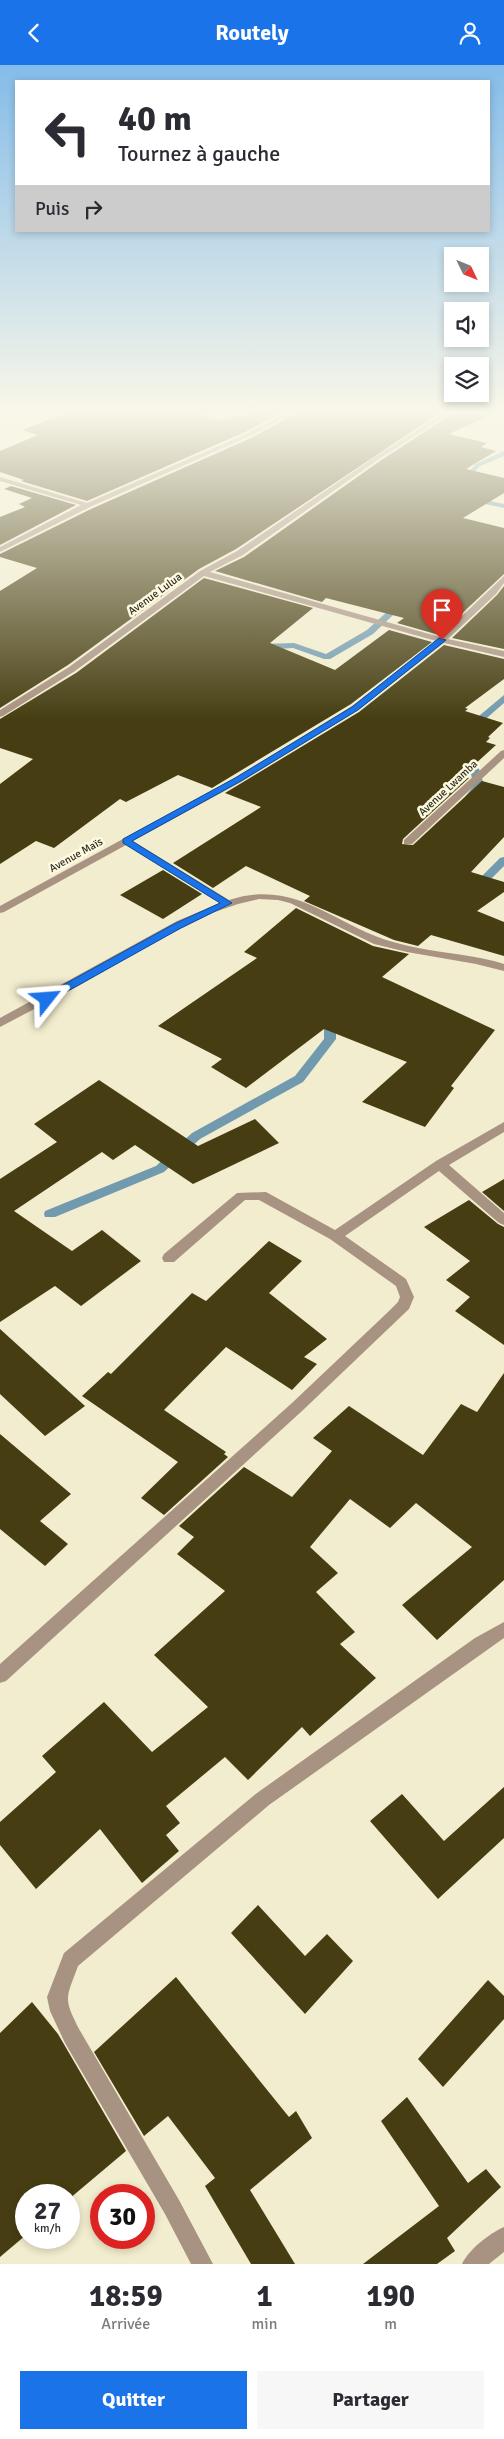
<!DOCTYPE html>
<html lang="fr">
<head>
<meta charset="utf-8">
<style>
  :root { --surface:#fff; --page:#f7f7f7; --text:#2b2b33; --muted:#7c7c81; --accent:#1a73e8 }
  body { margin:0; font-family:Signika,sans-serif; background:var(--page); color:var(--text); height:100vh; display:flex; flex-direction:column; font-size:19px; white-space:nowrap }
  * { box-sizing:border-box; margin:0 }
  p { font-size:16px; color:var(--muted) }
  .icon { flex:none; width:28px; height:28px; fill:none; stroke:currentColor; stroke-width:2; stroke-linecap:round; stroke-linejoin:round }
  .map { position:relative; height:2199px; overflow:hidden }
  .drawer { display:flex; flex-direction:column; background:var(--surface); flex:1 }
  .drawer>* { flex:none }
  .guide { position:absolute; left:15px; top:15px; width:475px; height:152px; border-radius:0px; box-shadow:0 2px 8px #0003; background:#fff; color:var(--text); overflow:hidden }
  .needle { width:32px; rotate:133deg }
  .fabs { position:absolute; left:444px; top:182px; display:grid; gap:10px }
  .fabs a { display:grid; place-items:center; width:45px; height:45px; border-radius:0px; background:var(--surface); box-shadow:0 2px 8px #0003; font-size:25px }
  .speed { position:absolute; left:15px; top:2119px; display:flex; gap:10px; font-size:25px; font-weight:700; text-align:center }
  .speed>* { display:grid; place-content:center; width:65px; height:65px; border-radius:50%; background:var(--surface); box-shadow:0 2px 8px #0003; line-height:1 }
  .speed small { font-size:12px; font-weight:400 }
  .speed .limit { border:8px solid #d22; background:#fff; color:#111 }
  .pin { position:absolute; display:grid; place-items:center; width:42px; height:42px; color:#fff; margin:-51px -21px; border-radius:50% 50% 50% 0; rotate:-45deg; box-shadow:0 0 5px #0007 }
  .pin .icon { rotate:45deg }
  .me { position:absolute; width:55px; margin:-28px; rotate:62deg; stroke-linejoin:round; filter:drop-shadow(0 0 4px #0008) }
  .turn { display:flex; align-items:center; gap:18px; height:105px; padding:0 20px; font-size:22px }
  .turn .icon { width:65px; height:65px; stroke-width:2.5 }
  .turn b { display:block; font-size:35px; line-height:42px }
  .then { display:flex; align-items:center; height:48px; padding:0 20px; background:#0003; gap:10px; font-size:19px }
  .eta { display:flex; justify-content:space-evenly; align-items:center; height:85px; text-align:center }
  .eta b { font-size:30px; font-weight:700; line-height:35px }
  .action { display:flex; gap:10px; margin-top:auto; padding:10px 20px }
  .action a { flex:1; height:58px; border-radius:0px; background:var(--accent); color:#fff; font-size:20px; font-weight:700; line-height:58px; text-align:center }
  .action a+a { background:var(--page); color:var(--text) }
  header { display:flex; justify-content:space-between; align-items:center; height:65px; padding:0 20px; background:var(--accent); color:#fff; font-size:22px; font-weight:700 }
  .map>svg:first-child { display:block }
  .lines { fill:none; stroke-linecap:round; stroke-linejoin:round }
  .stream { fill:#729aaf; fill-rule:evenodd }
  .building { fill:#463e12 }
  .minor { fill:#a89281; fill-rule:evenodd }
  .route { fill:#1a73e8; stroke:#114b97 }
  .labels { text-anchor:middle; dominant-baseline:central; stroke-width:5; stroke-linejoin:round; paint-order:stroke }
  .far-street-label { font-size:11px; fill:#302e22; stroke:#fefae1 }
</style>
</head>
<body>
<header><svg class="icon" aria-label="back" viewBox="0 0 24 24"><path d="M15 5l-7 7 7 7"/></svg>Routely<svg class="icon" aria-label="person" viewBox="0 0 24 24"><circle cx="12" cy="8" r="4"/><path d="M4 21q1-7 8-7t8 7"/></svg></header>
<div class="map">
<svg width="504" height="2199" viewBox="0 0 504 2199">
  <rect width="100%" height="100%" fill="#f2edce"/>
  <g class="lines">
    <!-- stream -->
    <g class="stream">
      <path d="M 504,386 L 504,391 L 480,401 L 463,419 L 459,419 L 459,417 L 476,399 Z"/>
      <path d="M 471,432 L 504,439 L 504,443 L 471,436 Z"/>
      <path d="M 400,535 L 407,537 L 373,569 L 330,594 L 324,594 L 293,583 L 261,585 L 257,582 L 261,579 L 294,578 L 326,589 L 367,565 Z"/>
      <path d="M 504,630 L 504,638 L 473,665 L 467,665 L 467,661 Z"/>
      <path d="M 456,692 L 479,704 L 484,720 L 473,734 L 470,735 L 465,732 L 474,720 L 470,706 L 453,697 L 451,695 Z"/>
      <path d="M 504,792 L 504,801 L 480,825 L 472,825 L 472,821 L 500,793 Z"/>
      <path d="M 330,947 L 336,951 L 336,974 L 303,1017 L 200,1074 L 164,1107 L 55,1152 L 45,1152 L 44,1149 L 45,1146 L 156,1101 L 192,1068 L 295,1011 L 324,974 L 324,951 Z"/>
    </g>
  </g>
  <!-- building -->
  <g class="building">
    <path d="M 67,347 L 197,347 L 221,355 L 234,350 L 240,352 L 248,347 L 283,347 L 245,367 L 87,436 L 21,416 L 24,415 L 0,407 L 0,386 L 38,370 L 22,365 Z"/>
    <path d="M 299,347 L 441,347 L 236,484 L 199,504 L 68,600 L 0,643 L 0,526 L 37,503 L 0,492 L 0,489 L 91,444 L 251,373 Z"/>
    <path d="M 455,347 L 496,347 L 449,369 L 487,378 L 481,382 L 496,386 L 466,404 L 504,413 L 504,428 L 463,453 L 504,463 L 504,509 L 439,570 L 397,558 L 404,553 L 326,533 L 322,537 L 215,506 L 244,492 L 380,396 Z"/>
    <path d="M 11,421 L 76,440 L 0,480 L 0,452 L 25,442 L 19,439 L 32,433 L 4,424 Z"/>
    <path d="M 204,513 L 313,543 L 270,578 L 335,605 L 389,565 L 432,577 L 351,639 L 212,723 L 178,710 L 126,737 L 120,734 L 54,783 L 36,776 L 0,799 L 0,719 L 33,694 L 0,683 L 0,654 L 76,608 Z"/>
    <path d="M 504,521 L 504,584 L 452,573 L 497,530 Z"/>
    <path d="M 444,580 L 504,594 L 504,614 L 465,643 L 468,644 L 465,646 L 503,658 L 488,672 L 490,673 L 486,677 L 496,680 L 462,711 L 469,713 L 403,774 L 402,779 L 413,780 L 482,716 L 504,722 L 504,772 L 471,807 L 504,817 L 504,827 L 477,846 L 504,857 L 504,891 L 431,870 L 418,881 L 394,875 L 304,836 L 310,831 L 246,801 L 213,823 L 173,798 L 261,742 L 225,728 L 359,647 Z"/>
    <path d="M 163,805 L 202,829 L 163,854 L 120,830 Z"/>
    <path d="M 296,843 L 373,881 L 409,889 L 382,912 L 495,965 L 451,1021 L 454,1023 L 425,1062 L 362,1037 L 407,997 L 324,964 L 246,1023 L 211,1002 L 222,994 L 158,961 L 257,893 L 244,887 Z"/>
    <path d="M 99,1015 L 198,1081 L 255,1054 L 279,1078 L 193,1119 L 135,1080 L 113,1095 L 102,1087 L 14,1146 L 72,1186 L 102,1165 L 141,1196 L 81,1241 L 55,1221 L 0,1257 L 0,1114 L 57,1077 L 34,1059 Z"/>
    <path d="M 504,1114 L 504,1146 L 482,1127 Z"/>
    <path d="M 469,1135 L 498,1159 L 504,1162 L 504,1280 L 455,1246 L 470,1232 L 446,1215 L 470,1196 L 424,1162 Z"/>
    <path d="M 269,1176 L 302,1196 L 269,1228 L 327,1274 L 304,1292 L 317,1299 L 292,1325 L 226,1282 L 164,1345 L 226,1387 L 224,1389 L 228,1392 L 164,1450 L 141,1433 L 178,1397 L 82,1331 L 108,1307 L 111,1309 L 192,1228 L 206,1236 Z"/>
    <path d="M 0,1264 L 85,1341 L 45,1371 L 0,1329 Z"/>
    <path d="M 504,1308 L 504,1515 L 437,1575 L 402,1540 L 472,1482 L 416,1438 L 390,1463 L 350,1434 L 310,1482 L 338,1508 L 316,1527 L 355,1567 L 340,1579 L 376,1613 L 310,1671 L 302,1662 L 248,1715 L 225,1692 L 166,1741 L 180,1758 L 166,1770 L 179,1786 L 142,1818 L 100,1764 L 36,1824 L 0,1780 L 0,1757 L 56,1707 L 42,1691 L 104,1637 L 152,1687 L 208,1642 L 154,1590 L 225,1526 L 177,1489 L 194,1472 L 179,1461 L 244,1402 L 292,1432 L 332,1386 L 313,1373 L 349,1341 L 423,1390 L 461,1339 L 477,1347 Z"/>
    <path d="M 0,1369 L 71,1429 L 40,1456 L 68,1479 L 45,1501 L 0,1464 Z"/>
    <path d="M 504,1722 L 504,1773 L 438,1834 L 370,1756 L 402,1729 L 444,1776 Z"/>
    <path d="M 258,1840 L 305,1891 L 327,1869 L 353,1896 L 305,1949 L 231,1868 Z"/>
    <path d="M 176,1912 L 289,2052 L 296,2046 L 312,2073 L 250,2125 L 295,2199 L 251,2199 L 205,2121 L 215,2113 L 168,2051 L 144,2071 L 94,1987 Z"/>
    <path d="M 488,1915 L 504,1931 L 504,1954 L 443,2022 L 418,1994 Z"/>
    <path d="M 32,1937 L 58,1969 L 126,2086 L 69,2134 L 69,2130 L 26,2130 L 26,2170 L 0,2192 L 0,1968 Z"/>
    <path d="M 407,2032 L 468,2118 L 486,2104 L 501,2122 L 447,2173 L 455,2186 L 437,2199 L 363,2199 L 439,2141 L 381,2056 Z"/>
  </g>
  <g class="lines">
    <!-- minor -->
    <g class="minor">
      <path d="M 0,347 L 5,347 L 0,350 Z"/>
      <path d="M 288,347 L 297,347 L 250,371 L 90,442 L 0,487 L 0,482 L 81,440 L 0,416 L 0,412 L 87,438 L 246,369 Z"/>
      <path d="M 445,347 L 453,347 L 379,394 L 243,490 L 210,507 L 440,572 L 504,511 L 504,518 L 496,529 L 448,574 L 504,586 L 504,592 L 444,578 L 358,645 L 241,717 L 133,776 L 229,835 C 297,813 333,860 393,877 C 426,887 461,888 494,896 L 504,899 L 504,906 L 476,899 L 407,887 L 374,879 L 290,838 L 278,835 L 259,834 L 238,839 L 212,848 L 158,875 L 80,920 L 0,962 L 0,953 L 177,856 L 220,838 L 126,780 L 4,847 L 0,848 L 0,841 L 235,713 L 352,641 L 436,576 L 204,511 L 75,606 L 3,651 L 0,652 L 0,645 L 69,602 L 200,506 L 237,486 L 375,392 Z"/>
      <path d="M 504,685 L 504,693 L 412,779 L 404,779 L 404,775 L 501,686 Z"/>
      <path d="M 504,1057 L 504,1067 L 449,1100 L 504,1148 L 504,1160 L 499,1158 L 439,1106 L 345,1171 L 406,1214 L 414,1232 L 409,1244 L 302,1346 L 6,1616 L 0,1618 L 0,1599 L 292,1338 L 388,1247 L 398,1237 L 400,1232 L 396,1221 L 330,1174 L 259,1135 L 245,1135 L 174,1197 L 164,1197 L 162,1193 L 164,1189 L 237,1128 L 266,1127 L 335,1165 L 436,1096 Z"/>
      <path d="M 504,1557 L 504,1573 L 269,1740 L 78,1901 C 66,1934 63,1932 79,1964 L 179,2135 L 213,2199 L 191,2199 L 165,2149 L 65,1978 L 50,1946 L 47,1932 L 64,1888 L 257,1728 L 475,1573 Z"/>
      <path d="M 504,2162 L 504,2187 L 489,2199 L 462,2199 C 468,2185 490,2168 504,2162 Z"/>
    </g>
  </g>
  <!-- sky -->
  <linearGradient id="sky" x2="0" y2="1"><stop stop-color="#84bce9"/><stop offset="0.53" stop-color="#f9f7e9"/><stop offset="1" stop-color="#f9f7e9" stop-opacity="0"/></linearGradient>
  <rect width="504" height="655" fill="url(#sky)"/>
  <!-- route -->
  <path class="route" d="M 439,573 L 446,575 L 358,645 L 241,716 L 132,776 L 232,838 L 181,863 L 50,936 L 43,936 L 43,931 L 174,859 L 220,838 L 123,778 L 123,774 L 235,713 L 352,642 Z"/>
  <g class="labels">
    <!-- far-street labels -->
    <g class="far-street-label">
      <text transform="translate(155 529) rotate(-36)">Avenue Lulua</text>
      <text transform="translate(448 723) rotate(-43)">Avenue Lwamba</text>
      <text transform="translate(76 790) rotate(-29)">Avenue Maïs</text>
    </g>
  </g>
</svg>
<div class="fabs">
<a><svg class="needle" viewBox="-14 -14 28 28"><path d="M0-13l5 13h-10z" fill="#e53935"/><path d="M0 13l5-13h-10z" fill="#7c7c81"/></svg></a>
<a><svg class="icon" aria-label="sound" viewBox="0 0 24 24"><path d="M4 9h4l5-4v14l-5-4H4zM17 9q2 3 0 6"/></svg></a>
<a><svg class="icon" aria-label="layers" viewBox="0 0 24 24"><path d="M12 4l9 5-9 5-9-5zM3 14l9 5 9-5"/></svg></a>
</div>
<div class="speed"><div>27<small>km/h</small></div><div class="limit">30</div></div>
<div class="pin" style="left:442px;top:575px;background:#d93025"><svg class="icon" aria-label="arrive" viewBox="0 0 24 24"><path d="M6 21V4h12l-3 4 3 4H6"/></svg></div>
<svg class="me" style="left:47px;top:934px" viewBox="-20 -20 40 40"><path d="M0-17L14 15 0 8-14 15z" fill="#1a73e8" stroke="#fff" stroke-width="4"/></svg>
<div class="guide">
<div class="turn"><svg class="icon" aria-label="left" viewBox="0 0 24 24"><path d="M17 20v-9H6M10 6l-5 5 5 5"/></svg><div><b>40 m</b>Tournez à gauche</div></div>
<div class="then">Puis<svg class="icon" aria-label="right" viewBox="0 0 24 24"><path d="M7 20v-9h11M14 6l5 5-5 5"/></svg></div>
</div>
</div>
<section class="drawer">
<div class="eta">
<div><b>18:59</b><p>Arrivée</p></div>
<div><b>1</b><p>min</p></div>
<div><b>190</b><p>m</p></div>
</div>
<div class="action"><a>Quitter</a><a>Partager</a></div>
</section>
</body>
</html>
